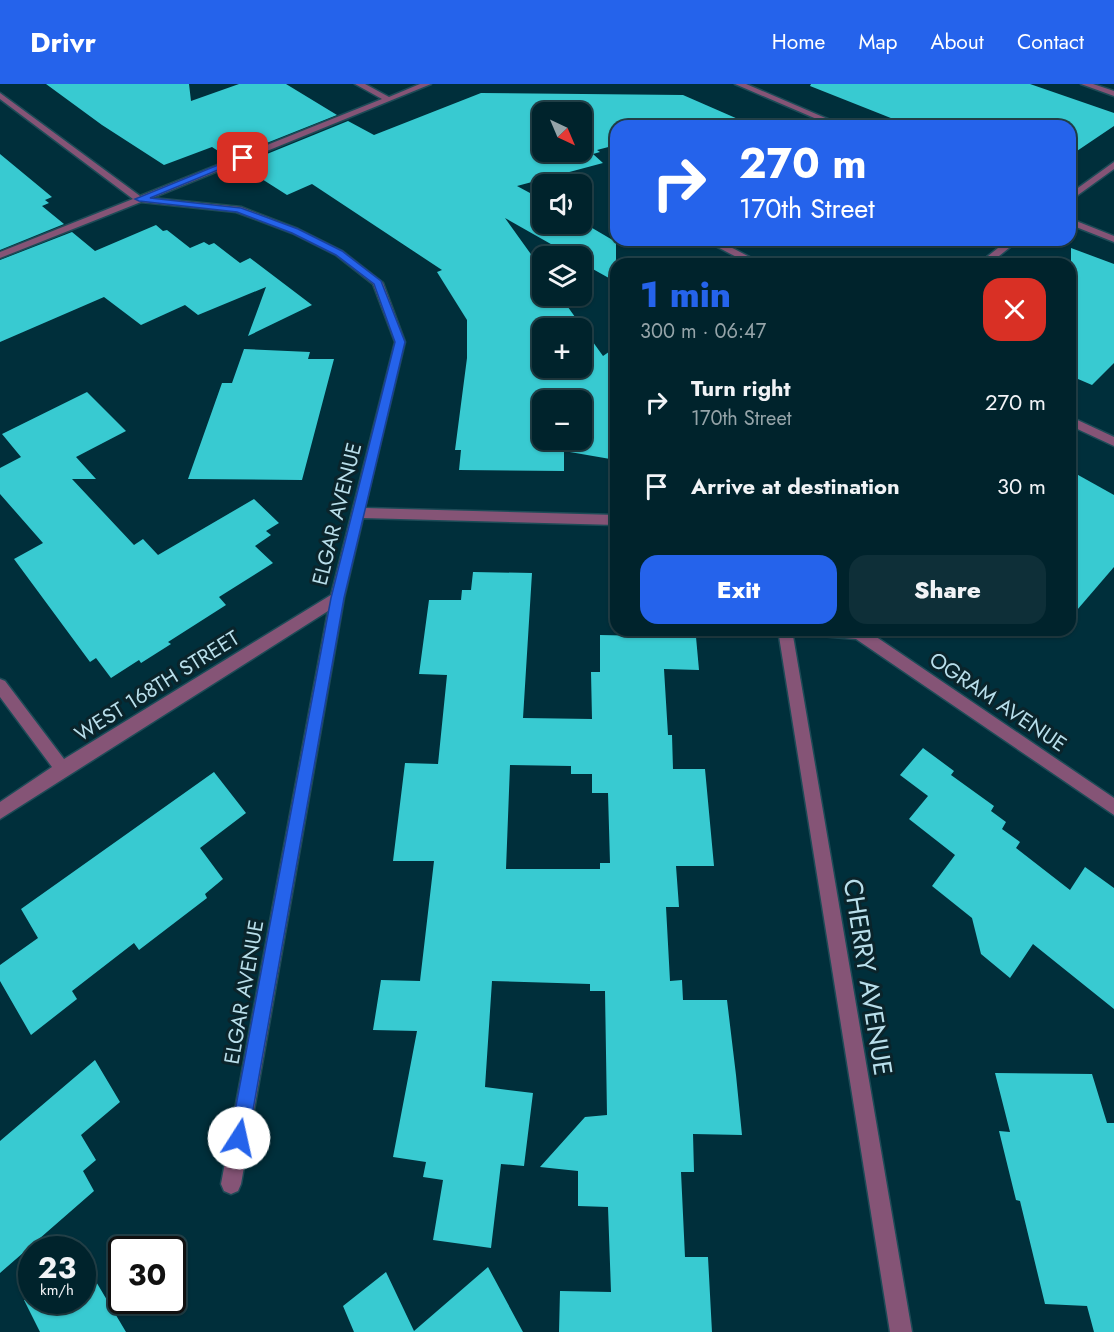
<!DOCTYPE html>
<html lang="en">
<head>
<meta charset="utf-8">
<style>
  :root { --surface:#00232c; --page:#0e2f38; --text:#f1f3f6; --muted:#95a4a9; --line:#224048; --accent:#2563eb }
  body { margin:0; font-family:Jost,sans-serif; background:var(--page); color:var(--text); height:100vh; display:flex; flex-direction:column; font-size:22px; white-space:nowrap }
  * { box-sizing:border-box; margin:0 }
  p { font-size:20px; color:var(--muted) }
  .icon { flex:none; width:33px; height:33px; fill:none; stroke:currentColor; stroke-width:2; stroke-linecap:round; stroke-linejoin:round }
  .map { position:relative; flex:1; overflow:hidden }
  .sheet { position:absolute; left:610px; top:174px; width:466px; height:378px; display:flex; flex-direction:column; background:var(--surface); border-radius:18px; box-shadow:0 2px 4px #0004,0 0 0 2px var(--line) }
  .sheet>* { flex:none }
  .guide { position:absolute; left:610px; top:36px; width:466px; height:126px; border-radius:18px; box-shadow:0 2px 4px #0004,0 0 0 2px var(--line); background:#2563eb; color:#fff; overflow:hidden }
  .needle { width:39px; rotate:136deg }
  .fabs { position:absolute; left:532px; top:18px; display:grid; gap:12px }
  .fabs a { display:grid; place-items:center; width:60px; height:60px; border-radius:12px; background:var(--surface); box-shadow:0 2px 4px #0004,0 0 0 2px var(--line); font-size:30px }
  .speed { position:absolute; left:18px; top:1152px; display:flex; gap:12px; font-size:30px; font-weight:700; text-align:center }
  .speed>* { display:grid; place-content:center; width:78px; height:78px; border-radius:50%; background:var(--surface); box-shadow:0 2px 4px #0004,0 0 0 2px var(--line); line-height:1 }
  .speed small { font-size:15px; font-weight:400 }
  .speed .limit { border:3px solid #111; border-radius:9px; background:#fff; color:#111 }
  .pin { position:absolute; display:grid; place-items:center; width:51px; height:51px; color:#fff; margin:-26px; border-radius:12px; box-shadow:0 3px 9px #0006 }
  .me { position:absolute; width:66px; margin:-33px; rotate:10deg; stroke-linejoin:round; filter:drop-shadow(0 0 4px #0008) }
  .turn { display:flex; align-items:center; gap:21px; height:126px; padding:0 30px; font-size:27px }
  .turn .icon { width:78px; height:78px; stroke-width:2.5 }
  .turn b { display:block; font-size:42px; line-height:51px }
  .round { display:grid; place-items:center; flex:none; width:63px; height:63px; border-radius:18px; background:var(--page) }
  .overview { display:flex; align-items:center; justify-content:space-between; height:102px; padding:0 30px }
  h1 { font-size:36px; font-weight:800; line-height:45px; color:var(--accent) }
  .cta { display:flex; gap:12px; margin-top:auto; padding:12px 30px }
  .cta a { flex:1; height:69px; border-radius:18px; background:var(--accent); color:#fff; font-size:24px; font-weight:800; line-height:69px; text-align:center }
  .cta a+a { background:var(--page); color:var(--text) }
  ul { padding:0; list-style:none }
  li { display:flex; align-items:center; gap:18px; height:84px; padding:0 30px }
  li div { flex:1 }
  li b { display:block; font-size:22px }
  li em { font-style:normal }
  header { display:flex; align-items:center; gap:36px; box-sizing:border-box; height:84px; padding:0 30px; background:var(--accent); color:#fff }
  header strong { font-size:28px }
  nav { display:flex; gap:33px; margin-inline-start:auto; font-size:21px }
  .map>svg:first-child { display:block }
  .building { fill:#38cad1; fill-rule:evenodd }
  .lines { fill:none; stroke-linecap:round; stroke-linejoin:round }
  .minor-casing { stroke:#1d4b57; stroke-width:3 }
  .minor { fill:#855476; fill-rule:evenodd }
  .route { fill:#2563eb; stroke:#184099; stroke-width:1.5 }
  .labels { text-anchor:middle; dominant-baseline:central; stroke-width:6; stroke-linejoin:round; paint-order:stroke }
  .street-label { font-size:21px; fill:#b8deea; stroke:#0a242b }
  .near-street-label { font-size:26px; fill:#b8deea; stroke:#0a242b }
</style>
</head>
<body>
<header>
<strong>Drivr</strong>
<nav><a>Home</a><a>Map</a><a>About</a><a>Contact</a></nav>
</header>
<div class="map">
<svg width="1114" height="1248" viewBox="0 0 1114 1248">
  <rect width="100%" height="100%" fill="#002f3b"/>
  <!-- building -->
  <g class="building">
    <path d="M 46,0 L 189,0 L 191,17 L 239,0 L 286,0 L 337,31 L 229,74 L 212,63 L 164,81 L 102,41 Z"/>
    <path d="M 811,0 L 1030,0 L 1114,29 L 1114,42 L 1071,71 L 1071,42 L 911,42 L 810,2 Z"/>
    <path d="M 481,9 L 683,11 L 754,42 L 616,42 L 616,61 L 597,66 L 600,68 L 593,70 L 603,79 L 517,102 L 543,116 L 543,140 L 582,138 L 616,158 L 616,198 L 582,179 L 582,172 L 572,172 L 505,134 L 543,187 L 543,212 L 560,212 L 603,272 L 616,263 L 616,376 L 564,367 L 564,387 L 459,386 L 461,366 L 455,366 L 467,274 L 467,236 L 437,188 L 442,186 L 312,100 L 287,111 L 240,81 L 348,37 L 374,51 ZM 543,28 L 582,28 L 582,68 L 543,68 ZM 543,244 L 582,244 L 582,284 L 543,284 ZM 543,316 L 582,316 L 582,356 L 543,356 Z"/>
    <path d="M 0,70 L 52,113 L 45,116 L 49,119 L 42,122 L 64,140 L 0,166 Z"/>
    <path d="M 156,141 L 163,147 L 167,146 L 190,164 L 204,158 L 209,161 L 214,159 L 240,179 L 250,174 L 312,221 L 248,252 L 266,203 L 198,231 L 185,221 L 141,241 L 104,213 L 0,258 L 0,176 L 72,148 L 95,167 Z"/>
    <path d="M 1071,164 L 1114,180 L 1114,279 L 1092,301 L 1071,292 Z"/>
    <path d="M 244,265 L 310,268 L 308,275 L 334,275 L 302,396 L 188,395 L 222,299 L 232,299 Z"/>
    <path d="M 87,308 L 126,347 L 76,373 L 96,395 L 72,395 L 134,461 L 143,455 L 158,471 L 254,415 L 279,439 L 266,447 L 271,451 L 255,462 L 273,479 L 219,513 L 226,521 L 168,558 L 171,560 L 141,579 L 139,576 L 111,594 L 96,574 L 90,578 L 14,475 L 43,459 L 0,410 L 0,384 L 21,373 L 2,350 Z"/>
    <path d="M 1071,387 L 1114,411 L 1114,483 L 1071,533 Z"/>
    <path d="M 473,488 L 532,489 L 523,634 L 592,635 L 591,588 L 600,588 L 600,551 L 696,553 L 699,586 L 664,585 L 668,651 L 672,651 L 673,685 L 705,685 L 714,782 L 676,782 L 679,823 L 666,823 L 670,897 L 682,896 L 683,916 L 727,916 L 736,991 L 742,1051 L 693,1050 L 694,1088 L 681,1088 L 685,1173 L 708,1173 L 712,1248 L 559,1248 L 560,1207 L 611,1208 L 608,1123 L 578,1122 L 578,1087 L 540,1083 L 585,1033 L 607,1031 L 605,907 L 590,907 L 590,900 L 492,897 L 485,1003 L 533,1009 L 524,1082 L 501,1080 L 491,1164 L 433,1156 L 443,1096 L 423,1093 L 426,1078 L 393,1073 L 417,947 L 373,946 L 381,896 L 420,897 L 434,777 L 393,777 L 405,679 L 438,680 L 447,591 L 419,590 L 429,516 L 461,516 L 462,506 L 471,506 ZM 510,681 L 571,682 L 571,690 L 592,690 L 592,709 L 608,709 L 610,779 L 600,779 L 600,785 L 506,785 Z"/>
    <path d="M 923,664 L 954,687 L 951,691 L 994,722 L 991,727 L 1006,738 L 1002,745 L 1020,758 L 1016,764 L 1070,806 L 1085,783 L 1114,804 L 1114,925 L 1033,860 L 1010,894 L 981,870 L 972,834 L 932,802 L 955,771 L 909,735 L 928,712 L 900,691 Z"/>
    <path d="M 214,688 L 246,729 L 200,764 L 223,795 L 205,810 L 207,814 L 139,866 L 134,859 L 72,907 L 77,915 L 31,951 L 0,897 L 0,881 L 38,854 L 21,825 Z"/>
    <path d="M 95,976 L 120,1018 L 81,1051 L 96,1076 L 83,1087 L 94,1107 L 0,1189 L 0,1057 Z"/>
    <path d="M 995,989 L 1092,990 L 1107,1039 L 1114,1039 L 1114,1248 L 1094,1248 L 1087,1222 L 1045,1220 L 1020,1117 L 1016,1116 L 999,1047 L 1010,1048 Z"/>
    <path d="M 82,1174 L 126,1248 L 40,1248 L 24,1216 L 82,1216 Z"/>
    <path d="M 488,1183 L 523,1248 L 354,1248 L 343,1222 L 386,1188 L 414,1247 Z"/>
  </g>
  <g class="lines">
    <!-- minor casing -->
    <g class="minor-casing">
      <g id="minor">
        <path d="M 355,0 L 365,0 L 389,13 L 420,0 L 431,0 L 152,114 L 241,123 L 298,145 L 342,167 L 383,199 L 405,258 L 365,424 L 616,431 L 616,441 L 363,434 L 344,514 L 241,1100 L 238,1107 L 231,1110 L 224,1107 L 221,1100 L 328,527 L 0,735 L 0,718 L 52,683 L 0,613 L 0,595 L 5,597 L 64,675 L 331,511 L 395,258 L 373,200 L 336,171 L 292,149 L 236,128 L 141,118 L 0,174 L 0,168 L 133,115 L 0,15 L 0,9 L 140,112 L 382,15 Z"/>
        <path d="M 735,0 L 746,0 L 844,42 L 833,42 Z"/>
        <path d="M 1081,0 L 1093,0 L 1114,7 L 1114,12 Z"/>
        <path d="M 1114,78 L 1114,85 L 1071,116 L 1071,109 Z"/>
        <path d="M 1071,135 L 1114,152 L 1114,158 L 1071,141 Z"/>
        <path d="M 704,156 L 717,156 L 763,180 L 750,180 Z"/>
        <path d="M 1008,156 L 1019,156 L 989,180 L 978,180 Z"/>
        <path d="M 1071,333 L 1114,353 L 1114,362 L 1071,342 Z"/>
        <path d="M 778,546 L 792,546 L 912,1248 L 890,1248 Z"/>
        <path d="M 814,546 L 866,546 L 1114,714 L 1114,731 L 856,555 L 821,552 L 816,550 Z"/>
      </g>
    </g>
    <!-- minor -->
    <use href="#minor" class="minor"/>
  </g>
  <!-- route -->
  <path class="route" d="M 240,72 L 247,74 L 150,114 L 241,124 L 298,145 L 342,167 L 381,197 L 405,258 L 344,514 L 248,1054 L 245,1060 L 239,1063 L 233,1060 L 230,1054 L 331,514 L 395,258 L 374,200 L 336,171 L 292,149 L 237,128 L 139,117 L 135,115 Z"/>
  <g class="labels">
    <!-- street labels -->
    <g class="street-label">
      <text transform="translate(337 430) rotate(-76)">ELGAR AVENUE</text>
      <text transform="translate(157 602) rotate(-32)">WEST 168TH STREET</text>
      <text transform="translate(998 618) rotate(34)">OGRAM AVENUE</text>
      <text transform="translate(244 908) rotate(-80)">ELGAR AVENUE</text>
    </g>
    <!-- near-street labels -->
    <g class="near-street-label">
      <text transform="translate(868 893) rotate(81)">CHERRY AVENUE</text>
    </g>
  </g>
</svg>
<div class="fabs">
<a><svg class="needle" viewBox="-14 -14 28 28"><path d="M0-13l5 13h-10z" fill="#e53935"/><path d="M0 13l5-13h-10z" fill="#95a4a9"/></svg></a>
<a><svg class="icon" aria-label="sound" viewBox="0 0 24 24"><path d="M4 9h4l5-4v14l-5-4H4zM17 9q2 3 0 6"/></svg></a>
<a><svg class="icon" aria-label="layers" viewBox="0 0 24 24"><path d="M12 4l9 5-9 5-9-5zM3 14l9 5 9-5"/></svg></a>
<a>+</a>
<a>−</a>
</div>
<div class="speed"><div>23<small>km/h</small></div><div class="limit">30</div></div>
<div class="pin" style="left:243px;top:74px;background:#d93025"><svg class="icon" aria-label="arrive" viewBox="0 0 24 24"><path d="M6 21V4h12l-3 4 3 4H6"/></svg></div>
<svg class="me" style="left:239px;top:1054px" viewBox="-20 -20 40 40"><circle r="19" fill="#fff"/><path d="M0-13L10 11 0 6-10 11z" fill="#2563eb"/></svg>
<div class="guide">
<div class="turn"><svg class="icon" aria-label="right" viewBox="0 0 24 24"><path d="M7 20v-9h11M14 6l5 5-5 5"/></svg><div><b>270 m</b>170th Street</div></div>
</div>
<section class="sheet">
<div class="overview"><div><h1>1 min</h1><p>300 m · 06:47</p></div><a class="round" style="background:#d93025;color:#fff"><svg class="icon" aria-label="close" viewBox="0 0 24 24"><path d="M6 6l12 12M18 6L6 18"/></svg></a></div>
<ul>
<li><svg class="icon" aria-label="right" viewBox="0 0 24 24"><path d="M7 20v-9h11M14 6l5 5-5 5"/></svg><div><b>Turn right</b><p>170th Street</p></div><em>270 m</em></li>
<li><svg class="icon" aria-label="arrive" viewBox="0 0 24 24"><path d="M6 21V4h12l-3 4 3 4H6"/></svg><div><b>Arrive at destination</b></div><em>30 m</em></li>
</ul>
<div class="cta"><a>Exit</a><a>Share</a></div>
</section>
</div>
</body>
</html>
